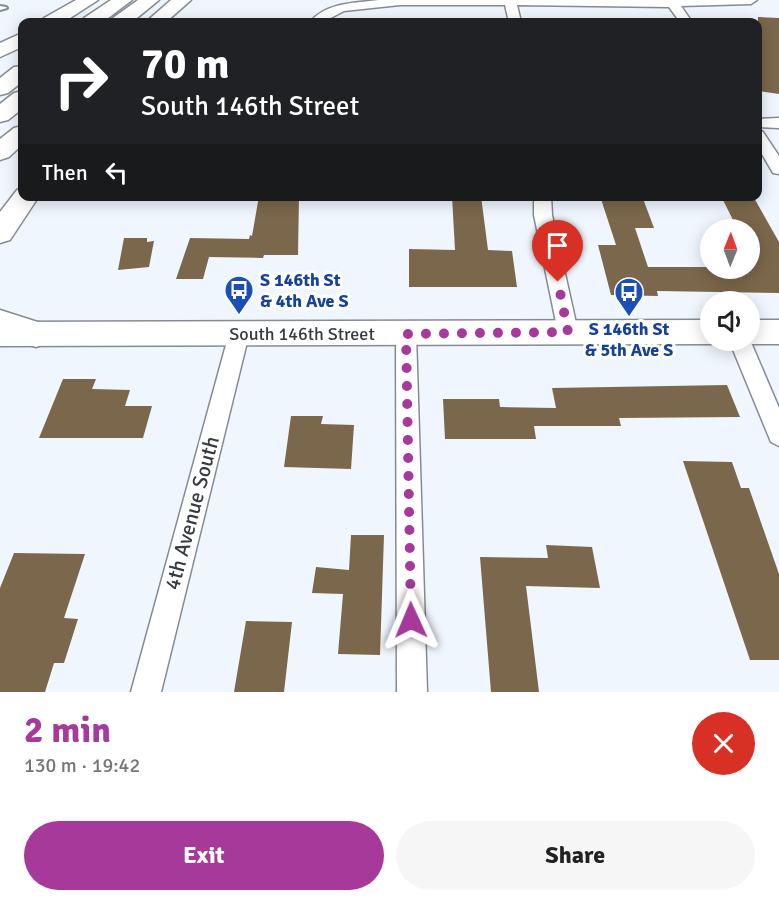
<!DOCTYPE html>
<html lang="en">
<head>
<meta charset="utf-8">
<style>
  :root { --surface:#fff; --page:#f6f6f6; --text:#222; --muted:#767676; --accent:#a63999 }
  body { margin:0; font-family:Signika,sans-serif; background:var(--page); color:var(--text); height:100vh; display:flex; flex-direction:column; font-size:22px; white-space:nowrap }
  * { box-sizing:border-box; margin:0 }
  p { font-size:20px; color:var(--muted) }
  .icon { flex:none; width:33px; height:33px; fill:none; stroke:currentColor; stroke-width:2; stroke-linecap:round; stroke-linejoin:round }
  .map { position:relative; height:692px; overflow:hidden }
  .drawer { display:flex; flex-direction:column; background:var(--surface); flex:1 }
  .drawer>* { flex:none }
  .guide { position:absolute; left:18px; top:18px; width:744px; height:183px; border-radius:12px; box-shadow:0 3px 15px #0003; background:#202124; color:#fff; overflow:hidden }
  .needle { width:39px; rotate:1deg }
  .fabs { position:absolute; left:700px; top:219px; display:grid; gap:12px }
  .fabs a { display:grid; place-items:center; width:60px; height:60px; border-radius:50%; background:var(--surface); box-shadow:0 3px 15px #0003; font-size:30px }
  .pin { position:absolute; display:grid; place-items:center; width:51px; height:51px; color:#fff; margin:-62px -26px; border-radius:50% 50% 50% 0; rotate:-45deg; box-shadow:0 0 6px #0007 }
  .pin .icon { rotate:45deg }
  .me { position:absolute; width:66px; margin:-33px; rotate:359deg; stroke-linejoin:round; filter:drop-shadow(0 0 4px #0008) }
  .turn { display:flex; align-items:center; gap:21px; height:126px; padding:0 24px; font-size:27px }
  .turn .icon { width:78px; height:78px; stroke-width:2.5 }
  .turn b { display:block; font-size:42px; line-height:51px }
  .then { display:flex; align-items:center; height:57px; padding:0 24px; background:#0003; gap:12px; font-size:22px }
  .round { display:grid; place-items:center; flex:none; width:63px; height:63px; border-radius:32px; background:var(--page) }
  .overview { display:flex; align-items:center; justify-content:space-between; height:102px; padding:0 24px }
  h1 { font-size:36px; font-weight:800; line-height:45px; color:var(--accent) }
  .button { display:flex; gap:12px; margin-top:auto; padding:12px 24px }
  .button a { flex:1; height:69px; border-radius:36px; background:var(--accent); color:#fff; font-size:24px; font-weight:800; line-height:69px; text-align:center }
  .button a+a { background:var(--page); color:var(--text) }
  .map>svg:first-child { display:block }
  .building { fill:#7b674b }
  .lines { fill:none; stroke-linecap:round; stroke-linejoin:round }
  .lane-casing { stroke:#858b94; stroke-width:4 }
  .street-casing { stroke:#858b94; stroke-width:3 }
  .secondary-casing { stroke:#858b94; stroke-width:3 }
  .highway-casing { stroke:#858b94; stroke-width:3 }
  .lane { fill:#fff; fill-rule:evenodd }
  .street { fill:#fff; fill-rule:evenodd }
  .secondary { fill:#fff; fill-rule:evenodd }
  .highway { fill:#fff; fill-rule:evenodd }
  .route { stroke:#a63999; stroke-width:10; stroke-dasharray:0 18 }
  .labels { text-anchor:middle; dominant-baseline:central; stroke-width:6; stroke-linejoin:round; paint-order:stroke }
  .transit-label { font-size:18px; font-weight:bold; fill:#164399; stroke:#fff; text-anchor:start }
  .street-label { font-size:18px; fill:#373a3e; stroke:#fff }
  .near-street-label { font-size:21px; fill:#373a3e; stroke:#fff }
</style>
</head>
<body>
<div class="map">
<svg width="779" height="692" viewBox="0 0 779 692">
  <rect width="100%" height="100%" fill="#f0f6fe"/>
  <!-- building -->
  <g class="building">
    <path d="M 758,17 L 779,18 L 779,94 L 758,91 Z"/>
    <path d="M 259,196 L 299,196 L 298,255 L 264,255 L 263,258 L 209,257 L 203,279 L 176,279 L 190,238 L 249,239 L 250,235 L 252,236 Z"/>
    <path d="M 452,196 L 481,196 L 488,250 L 512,251 L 517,287 L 409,287 L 409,249 L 455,250 Z"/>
    <path d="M 600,196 L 642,196 L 654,228 L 635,228 L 648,267 L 711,267 L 711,268 L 750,268 L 750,230 L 738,230 L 721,196 L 753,196 L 779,242 L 779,293 L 657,291 L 658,296 L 611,295 L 598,245 L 616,245 Z"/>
    <path d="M 124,238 L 147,238 L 147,242 L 154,241 L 149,267 L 118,270 Z"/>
    <path d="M 63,379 L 96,379 L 92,389 L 130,390 L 125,406 L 152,406 L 143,438 L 39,438 Z"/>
    <path d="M 727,385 L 740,417 L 619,418 L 621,426 L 534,426 L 536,439 L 445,439 L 443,399 L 499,399 L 500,407 L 556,408 L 552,388 Z"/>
    <path d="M 291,416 L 323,416 L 321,424 L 354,425 L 351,469 L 284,467 Z"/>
    <path d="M 683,461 L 732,462 L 741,488 L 749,488 L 779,574 L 779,660 L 750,660 Z"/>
    <path d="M 351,535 L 384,535 L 380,655 L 338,654 L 343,594 L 312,593 L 316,567 L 349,570 Z"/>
    <path d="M 546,545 L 592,547 L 600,588 L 526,586 L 539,692 L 491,692 L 480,557 L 548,558 Z"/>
    <path d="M 14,553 L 85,554 L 64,618 L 78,619 L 64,663 L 54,663 L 45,692 L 0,692 L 0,588 Z"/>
    <path d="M 246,621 L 292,622 L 284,692 L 234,692 Z"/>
  </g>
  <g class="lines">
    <!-- lane casing -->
    <g class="lane-casing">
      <path id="lane" d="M 0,6 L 6,7 L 7,8 L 0,10 Z"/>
    </g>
    <!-- street casing -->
    <g class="street-casing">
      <g id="street">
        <path d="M 379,0 L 757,0 L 751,4 L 681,6 L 692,22 L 680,22 L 669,7 L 517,5 L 521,22 L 509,22 L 505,5 L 400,5 L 344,11 L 323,22 L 310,22 C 327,2 355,3 379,0 Z"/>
        <path d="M 779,118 L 779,128 L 758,127 L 758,119 Z"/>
        <path d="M 758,130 L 763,132 L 779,156 L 779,174 L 773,173 L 758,147 Z"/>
        <path d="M 534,196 L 551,196 L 552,215 L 578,332 L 575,338 L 568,340 L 561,338 L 558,332 L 534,215 Z"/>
        <path d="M 239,326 L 246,328 L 249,334 L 161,692 L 131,692 L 229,334 L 232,328 Z"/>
        <path d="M 406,326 L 413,328 L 416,334 L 427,692 L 397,692 L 396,334 L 399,328 Z"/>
        <path d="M 729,340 L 750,340 L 779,408 L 779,446 L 771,442 Z"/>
      </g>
    </g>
    <!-- secondary casing -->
    <g class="secondary-casing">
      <g id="secondary">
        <path d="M 711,320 L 711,340 L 721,340 L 711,344 L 0,346 L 0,322 Z"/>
        <path d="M 750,320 L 779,320 L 779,344 L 750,344 L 740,340 L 750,340 Z"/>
      </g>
    </g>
    <!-- highway casing -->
    <g class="highway-casing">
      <g id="highway">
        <path d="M 76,0 L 98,0 L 64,22 L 41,22 L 44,18 Z"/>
        <path d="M 111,0 L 132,0 L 103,22 L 82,22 L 84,18 Z"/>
        <path d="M 138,0 L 159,0 L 132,22 L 111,22 L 113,18 Z"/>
        <path d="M 171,0 L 191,0 L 166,22 L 146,22 Z"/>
        <path d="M 22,33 L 22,47 L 0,57 L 0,43 Z"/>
        <path d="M 22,66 L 22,82 L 8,93 L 0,95 L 0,78 L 14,67 Z"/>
        <path d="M 22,91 L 22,109 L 8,120 L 0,122 L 0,104 L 14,93 Z"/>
        <path d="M 22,126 L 22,145 L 9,157 L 0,160 L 0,139 L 14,128 Z"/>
        <path d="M 22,188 L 22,196 L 39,196 L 10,240 L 0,243 L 0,212 L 17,190 Z"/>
        <path d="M 0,310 L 47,325 L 52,334 L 47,343 L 36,347 L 0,336 Z"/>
      </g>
    </g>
    <!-- lane -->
    <use href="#lane" class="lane"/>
    <!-- street -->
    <use href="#street" class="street"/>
    <!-- secondary -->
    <use href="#secondary" class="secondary"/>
    <!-- highway -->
    <use href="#highway" class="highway"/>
  </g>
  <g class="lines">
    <!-- route -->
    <path class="route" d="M 411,620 L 406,334 L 568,332 L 558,282"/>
  </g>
  <!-- icons -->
  <defs>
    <g id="bus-pin" transform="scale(1.5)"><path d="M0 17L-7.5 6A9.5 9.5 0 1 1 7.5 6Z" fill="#1a4fb4" stroke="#fff"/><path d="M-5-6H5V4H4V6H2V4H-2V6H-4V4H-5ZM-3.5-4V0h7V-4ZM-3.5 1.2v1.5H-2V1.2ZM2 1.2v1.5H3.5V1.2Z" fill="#fff"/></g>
  </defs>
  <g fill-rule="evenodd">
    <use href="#bus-pin" x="239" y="290"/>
    <use href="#bus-pin" x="629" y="292"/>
  </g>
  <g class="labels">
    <!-- transit labels -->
    <g class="transit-label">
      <text x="260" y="280">S 146th St<tspan x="260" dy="21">&amp; 4th Ave S</tspan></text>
      <text x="629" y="329" text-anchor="middle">S 146th St<tspan x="629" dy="21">&amp; 5th Ave S</tspan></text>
    </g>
    <!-- street labels -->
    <g class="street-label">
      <text x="302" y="334">South 146th Street</text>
    </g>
    <!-- near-street labels -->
    <g class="near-street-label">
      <text transform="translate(192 513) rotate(-75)">4th Avenue South</text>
    </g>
  </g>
</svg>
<div class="fabs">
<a><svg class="needle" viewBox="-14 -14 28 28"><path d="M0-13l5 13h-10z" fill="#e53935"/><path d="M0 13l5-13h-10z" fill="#767676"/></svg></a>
<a><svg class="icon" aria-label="sound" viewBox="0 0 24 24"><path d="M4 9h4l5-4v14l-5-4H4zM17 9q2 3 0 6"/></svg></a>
</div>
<div class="pin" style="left:558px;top:282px;background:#d93025"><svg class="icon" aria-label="arrive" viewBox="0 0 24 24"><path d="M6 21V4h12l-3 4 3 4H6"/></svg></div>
<svg class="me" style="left:411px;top:620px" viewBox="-20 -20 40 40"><path d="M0-17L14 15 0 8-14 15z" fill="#a63999" stroke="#fff" stroke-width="4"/></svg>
<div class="guide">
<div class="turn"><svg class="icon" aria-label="right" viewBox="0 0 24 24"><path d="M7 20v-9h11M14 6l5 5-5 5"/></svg><div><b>70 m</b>South 146th Street</div></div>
<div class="then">Then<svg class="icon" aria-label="left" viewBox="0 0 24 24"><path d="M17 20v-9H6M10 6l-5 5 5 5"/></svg></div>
</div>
</div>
<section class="drawer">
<div class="overview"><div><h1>2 min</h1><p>130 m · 19:42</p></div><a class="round" style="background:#d93025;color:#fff"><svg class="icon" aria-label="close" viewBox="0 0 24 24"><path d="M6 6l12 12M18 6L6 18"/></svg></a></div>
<div class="button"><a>Exit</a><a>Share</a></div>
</section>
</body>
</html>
